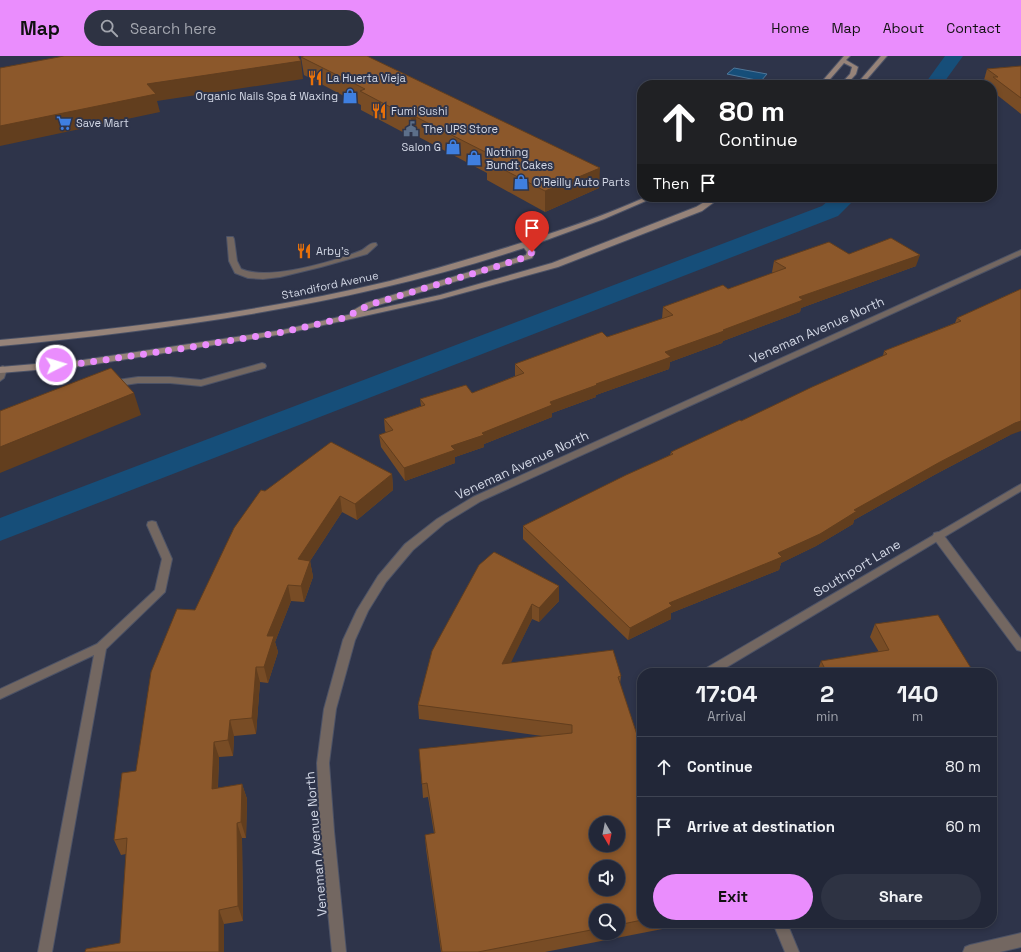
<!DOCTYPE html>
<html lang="en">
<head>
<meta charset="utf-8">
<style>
  :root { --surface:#222738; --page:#2e3343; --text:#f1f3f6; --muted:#a2a5ae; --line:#3f4453; --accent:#ea8dfd }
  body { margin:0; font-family:"Space Grotesk",sans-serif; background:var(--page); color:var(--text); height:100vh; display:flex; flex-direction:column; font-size:15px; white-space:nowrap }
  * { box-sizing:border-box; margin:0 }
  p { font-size:13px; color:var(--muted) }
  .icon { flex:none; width:22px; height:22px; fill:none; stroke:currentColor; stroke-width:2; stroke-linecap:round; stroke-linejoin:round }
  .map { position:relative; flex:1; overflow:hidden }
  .details { position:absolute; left:637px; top:612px; width:360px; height:260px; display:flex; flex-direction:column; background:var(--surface); border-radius:16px; box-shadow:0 2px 6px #0003,0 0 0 1px var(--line) }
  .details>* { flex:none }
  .hud { position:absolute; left:637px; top:24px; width:360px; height:122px; border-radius:16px; box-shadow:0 2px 6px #0003,0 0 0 1px var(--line); background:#202124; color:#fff; overflow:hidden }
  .needle { width:26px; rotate:170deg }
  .tools { position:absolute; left:589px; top:760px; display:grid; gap:8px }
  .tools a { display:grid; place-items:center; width:36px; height:36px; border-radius:50%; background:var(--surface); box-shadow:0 2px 6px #0003,0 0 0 1px var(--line); font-size:20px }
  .pin { position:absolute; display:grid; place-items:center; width:34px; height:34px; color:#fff; margin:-41px -17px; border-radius:50% 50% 50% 0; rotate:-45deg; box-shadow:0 0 4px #0007 }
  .pin .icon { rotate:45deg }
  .me { position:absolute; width:44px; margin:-22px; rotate:85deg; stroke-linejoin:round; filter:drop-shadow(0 0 3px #0008) }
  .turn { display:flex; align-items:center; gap:14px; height:84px; padding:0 16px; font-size:18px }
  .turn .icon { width:52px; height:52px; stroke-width:2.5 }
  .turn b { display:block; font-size:28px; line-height:34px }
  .then { display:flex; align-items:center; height:38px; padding:0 16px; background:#0003; gap:8px; font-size:15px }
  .eta { display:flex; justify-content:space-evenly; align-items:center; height:68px; text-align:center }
  .eta b { font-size:24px; font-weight:700; line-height:28px }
  .primary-button { display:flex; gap:8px; margin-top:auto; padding:8px 16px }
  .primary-button a { flex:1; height:46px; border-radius:24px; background:var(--accent); color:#111; font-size:16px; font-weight:700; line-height:46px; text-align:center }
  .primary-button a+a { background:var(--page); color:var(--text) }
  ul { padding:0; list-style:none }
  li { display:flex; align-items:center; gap:12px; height:60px; padding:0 16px; border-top:1px solid var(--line) }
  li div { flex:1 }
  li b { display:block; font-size:15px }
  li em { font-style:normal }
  header { display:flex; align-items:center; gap:24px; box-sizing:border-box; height:56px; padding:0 20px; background:var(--accent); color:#111 }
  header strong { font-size:19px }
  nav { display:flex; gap:22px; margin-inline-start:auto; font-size:14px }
  .search { width:280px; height:36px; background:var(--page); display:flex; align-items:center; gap:10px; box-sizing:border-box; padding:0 14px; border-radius:22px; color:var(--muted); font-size:15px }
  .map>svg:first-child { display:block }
  .water { fill:#164e79; stroke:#4f779a }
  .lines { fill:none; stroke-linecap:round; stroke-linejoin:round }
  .canal { fill:#164e79; fill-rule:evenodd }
  .service-casing { stroke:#4c5266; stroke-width:2 }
  .minor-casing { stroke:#4c5266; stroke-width:2 }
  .secondary-casing { stroke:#4c5266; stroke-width:2 }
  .service { fill:#736761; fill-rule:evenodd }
  .minor { fill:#736761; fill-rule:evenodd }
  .secondary { fill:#968379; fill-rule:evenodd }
  .wall { fill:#784c25; fill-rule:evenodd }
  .shaded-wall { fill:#623e1e }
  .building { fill:#8c582b; stroke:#623e1e; fill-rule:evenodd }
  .route { stroke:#ea8dfd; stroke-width:7; stroke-dasharray:0 12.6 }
  .labels { text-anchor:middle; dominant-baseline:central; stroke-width:4; stroke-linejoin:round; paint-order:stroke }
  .far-poi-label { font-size:11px; fill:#d3d8e6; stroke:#2e344a; text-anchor:start }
  .far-street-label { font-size:11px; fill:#d3d8e6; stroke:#2e344a }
  .street-label { font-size:13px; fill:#d3d8e6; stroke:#2e344a }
</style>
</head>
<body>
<header>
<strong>Map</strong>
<div class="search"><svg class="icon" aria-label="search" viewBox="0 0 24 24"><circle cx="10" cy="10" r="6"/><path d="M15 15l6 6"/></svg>Search here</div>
<nav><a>Home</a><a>Map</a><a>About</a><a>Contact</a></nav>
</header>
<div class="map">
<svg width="1021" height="896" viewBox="0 0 1021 896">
  <rect width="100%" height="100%" fill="#2e344a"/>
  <!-- water -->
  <path class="water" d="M 734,12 L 767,18 L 761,25 L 727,18 Z"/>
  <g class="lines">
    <!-- canal -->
    <g class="canal">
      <path d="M 945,0 L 963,0 L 942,29 L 924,29 Z"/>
      <path d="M 833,141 L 857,141 L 838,160 L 0,485 L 0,462 L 822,150 Z"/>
    </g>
    <!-- service casing -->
    <g class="service-casing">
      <g id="service">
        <path d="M 227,181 L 233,181 L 234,183 L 237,205 L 241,213 C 268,225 332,206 360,195 C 366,193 369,186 376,187 L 377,189 L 367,198 L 321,211 L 280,221 L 263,223 L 248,222 L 235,217 L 229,205 Z"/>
        <path d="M 262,307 L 265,308 L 266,310 L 265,312 L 201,330 L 170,327 L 138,327 L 111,331 L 107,328 L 111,325 L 138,321 L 170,321 L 201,324 Z"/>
        <path d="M 3,310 L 7,313 L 4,322 L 0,325 L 0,311 Z"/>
        <path d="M 152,465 L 156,466 L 157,469 L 172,503 L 165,536 L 106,593 L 52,896 L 38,896 L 94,599 L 0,643 L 0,633 L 97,588 L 155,534 L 162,503 L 147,469 L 148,466 Z"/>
        <path d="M 938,476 L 942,477 L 1021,583 L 1021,595 L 1017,594 L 934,483 L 933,480 L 934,477 Z"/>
      </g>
    </g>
    <!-- minor casing -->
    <g class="minor-casing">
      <g id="minor">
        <path d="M 1021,194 L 1021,199 L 481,445 L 445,467 L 413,494 L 386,526 L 368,555 L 355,584 L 336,653 L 329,707 L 334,775 L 346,896 L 332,896 L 320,775 L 317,707 L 324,653 L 343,584 L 357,554 L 378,520 L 405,488 L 437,463 L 473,441 Z"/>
        <path d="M 1021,428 L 1021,435 L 717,617 L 701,617 L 703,614 Z"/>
        <path d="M 773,867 L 787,867 L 799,896 L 785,896 Z"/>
        <path d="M 1021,877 L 1021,891 L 1000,896 L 963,896 L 965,891 L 970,889 Z"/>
      </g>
    </g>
    <!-- secondary casing -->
    <g class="secondary-casing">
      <g id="secondary">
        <path d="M 844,0 L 850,0 L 846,4 L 858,11 L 856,18 L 846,29 L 840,29 L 850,18 L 852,11 L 844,7 L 825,29 L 819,29 Z"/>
        <path d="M 881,0 L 887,0 L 862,29 L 856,29 Z"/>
        <path d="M 646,141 L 655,141 L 604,163 L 530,190 L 535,196 L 532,202 L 372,251 L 363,256 L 440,239 L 552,207 L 696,151 L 713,141 L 721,141 L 702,155 L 558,211 L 441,243 L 283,278 L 83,310 L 0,317 L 0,311 L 83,304 L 283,274 L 352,258 L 352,255 L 366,247 L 526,199 L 527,196 L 524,192 C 355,248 177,273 0,290 L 0,284 C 131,272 262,256 390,225 C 435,213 480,200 524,186 C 565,173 606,159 646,141 Z"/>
      </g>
    </g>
    <!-- service -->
    <use href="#service" class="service"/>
    <!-- minor -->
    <use href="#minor" class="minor"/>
    <!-- secondary -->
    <use href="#secondary" class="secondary"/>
  </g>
  <!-- wall -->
  <g class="wall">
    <path d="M 301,1 L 599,132 L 545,156 L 487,124 L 487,117 L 417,80 L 412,81 L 361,54 L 361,49 L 304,19 Z"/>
    <path d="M 1021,10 L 1021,58 L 992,35 L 992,29 L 990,29 L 984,24 L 987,13 Z"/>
    <path d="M 849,198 L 916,210 L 801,252 L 800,256 L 723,285 L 722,287 L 670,306 L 669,313 L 596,339 L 596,341 L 552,357 L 552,361 L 484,388 L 484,391 L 455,401 L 455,407 L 405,425 L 381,391 L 379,379 L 387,377 L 385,375 L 384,363 L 421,350 L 420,343 L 472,337 L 515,320 L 515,308 L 607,281 L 662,263 L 663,251 L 728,233 L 773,217 L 772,216 L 774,205 Z"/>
    <path d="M 1021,233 L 1010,379 L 936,418 L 854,464 L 853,468 L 816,490 L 781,507 L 779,514 L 671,557 L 671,563 L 628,584 L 523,483 L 523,470 L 670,399 L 671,396 L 741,365 L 883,300 L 884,295 L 955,267 L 957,262 Z"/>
    <path d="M 392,418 L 393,434 L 357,464 L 342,456 L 310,505 L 313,521 L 304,546 L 291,545 L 275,586 L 278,596 L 268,627 L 260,626 L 256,678 L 234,680 L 233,700 L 219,701 L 218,732 L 242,728 L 247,743 L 246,782 L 242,782 L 243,865 L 224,868 L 224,896 L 85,896 L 120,887 L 126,798 L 121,799 L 114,784 L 136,715 L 195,554 L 265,435 Z"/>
    <path d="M 494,496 L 559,530 L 559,545 L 539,566 L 532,563 L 510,607 L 621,620 L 620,628 L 642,694 L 642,867 L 693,867 L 545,896 L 441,896 L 426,793 L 425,779 L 434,777 L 428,741 L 423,742 L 422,728 L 542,680 L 419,663 L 418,649 ZM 596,855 L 618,855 L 618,877 L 596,877 Z"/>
    <path d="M 875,568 L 974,617 L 817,617 L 821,605 L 879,596 L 870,581 Z"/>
  </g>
  <!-- shaded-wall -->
  <g class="shaded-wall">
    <path d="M 301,5 L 303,23 L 157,45 L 160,56 L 0,90 L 0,70 L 147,28 Z"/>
    <path d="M 416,61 L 417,80 L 412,81 L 411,62 Z"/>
    <path d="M 600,112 L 599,132 L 545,156 L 545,135 Z"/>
    <path d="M 920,199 L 916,210 L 801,252 L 800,256 L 723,285 L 722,287 L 670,306 L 669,313 L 596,339 L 596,341 L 552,357 L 552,361 L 484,388 L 484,391 L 455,401 L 455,407 L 405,425 L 404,412 L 451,390 L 482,377 L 550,346 L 596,328 L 665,296 L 723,274 L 799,241 Z"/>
    <path d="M 134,337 L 141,359 L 0,417 L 0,391 Z"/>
    <path d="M 1021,365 L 1021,375 L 1010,379 L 936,418 L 854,464 L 853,468 L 816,490 L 781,507 L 779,514 L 671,557 L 671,563 L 628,584 L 630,572 L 669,547 L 778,497 L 854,454 L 940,406 L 1015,367 Z"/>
    <path d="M 392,418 L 393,434 L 357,464 L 355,448 Z"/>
    <path d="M 340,440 L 342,456 L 310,505 L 313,521 L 304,546 L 301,530 L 298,503 Z"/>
    <path d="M 288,529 L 291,545 L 275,586 L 278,596 L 268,627 L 264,611 L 267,580 Z"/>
    <path d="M 559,530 L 559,545 L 539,566 L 539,552 Z"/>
    <path d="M 532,548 L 532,563 L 503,623 L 502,608 Z"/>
    <path d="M 256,611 L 260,626 L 256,678 L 252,662 Z"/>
    <path d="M 230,664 L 234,680 L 233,700 L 228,684 Z"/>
    <path d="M 214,686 L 219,701 L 217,748 L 212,733 Z"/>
    <path d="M 242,728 L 247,743 L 246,782 L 241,766 Z"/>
    <path d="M 237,767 L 242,782 L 243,865 L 238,850 Z"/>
    <path d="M 219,854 L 224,868 L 224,896 L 219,896 Z"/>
  </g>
  <!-- building -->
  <g class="building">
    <path d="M 64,0 L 298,0 L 301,5 L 147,28 L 156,38 L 0,70 L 0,12 Z"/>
    <path d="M 304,0 L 367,0 L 600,112 L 545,135 L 487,105 L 495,101 L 416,61 L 411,62 L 360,35 L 365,33 L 301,1 Z"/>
    <path d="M 1021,10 L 1021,42 L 993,21 L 998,21 L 987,13 Z"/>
    <path d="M 891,182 L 920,199 L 799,241 L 803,244 L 723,274 L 724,275 L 665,296 L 671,301 L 596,328 L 597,329 L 550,346 L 552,349 L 482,377 L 484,379 L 451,390 L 455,394 L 404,412 L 379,379 L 393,374 L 384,363 L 425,349 L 420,343 L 466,329 L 472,337 L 524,317 L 515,308 L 602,276 L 607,281 L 673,259 L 663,251 L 723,229 L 728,233 L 786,212 L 774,205 L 829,186 L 849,198 Z"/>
    <path d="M 1021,233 L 1021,365 L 1015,367 L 940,406 L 854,454 L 857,455 L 820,478 L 778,497 L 782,501 L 669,547 L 672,550 L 630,572 L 523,470 L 626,419 L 673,398 L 671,396 L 740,364 L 741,365 L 812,331 L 887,298 L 884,295 L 961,265 L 957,262 Z"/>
    <path d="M 111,312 L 134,337 L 0,391 L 0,355 Z"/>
    <path d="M 331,386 L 392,418 L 355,448 L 340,440 L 298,503 L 310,505 L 301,530 L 288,529 L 267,580 L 274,580 L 264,611 L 256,611 L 252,662 L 230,664 L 228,684 L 214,686 L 212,733 L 242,728 L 241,766 L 237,767 L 238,850 L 219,854 L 219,896 L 85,896 L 86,893 L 120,887 L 127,782 L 114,784 L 122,717 L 136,715 L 151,616 L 177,553 L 195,554 L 234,472 L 261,434 L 265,435 Z"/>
    <path d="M 494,496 L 559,530 L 539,552 L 532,548 L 502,608 L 613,594 L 621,620 L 618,621 L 642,694 L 642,864 L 618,869 L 618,855 L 596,855 L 596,873 L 478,896 L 442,896 L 425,779 L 435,777 L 427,727 L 422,728 L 419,693 L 572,677 L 572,669 L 418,649 L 432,595 L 479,509 ZM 596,767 L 618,767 L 618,789 L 596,789 ZM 596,811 L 618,811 L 618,833 L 596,833 Z"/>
    <path d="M 938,559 L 974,617 L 827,617 L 821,605 L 889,594 L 875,568 Z"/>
  </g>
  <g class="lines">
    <!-- route -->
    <path class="route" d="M 56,309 L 83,307 L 179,293 L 283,276 L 344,262 L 369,249 L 498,210 L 529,200 L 532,196"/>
  </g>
  <!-- icons -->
  <defs>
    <g id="restaurant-bare" transform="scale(1.2)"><path d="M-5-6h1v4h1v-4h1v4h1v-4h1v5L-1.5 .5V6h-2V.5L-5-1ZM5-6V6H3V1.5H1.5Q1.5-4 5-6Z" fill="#e8710a" stroke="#2e344a" stroke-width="2.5" paint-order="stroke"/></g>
    <g id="shop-bare" transform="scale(1.2)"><path d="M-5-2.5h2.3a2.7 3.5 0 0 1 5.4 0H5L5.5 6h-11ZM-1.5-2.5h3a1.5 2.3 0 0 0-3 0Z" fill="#3f7fe0" stroke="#2e344a" stroke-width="2.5" paint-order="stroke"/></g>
    <g id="supermarket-bare" transform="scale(1.2)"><path d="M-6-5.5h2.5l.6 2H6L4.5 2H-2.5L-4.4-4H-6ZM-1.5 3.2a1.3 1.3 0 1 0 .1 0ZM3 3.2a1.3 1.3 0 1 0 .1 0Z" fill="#3f7fe0" stroke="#2e344a" stroke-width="2.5" paint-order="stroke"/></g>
    <g id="civic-bare" transform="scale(1.2)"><path d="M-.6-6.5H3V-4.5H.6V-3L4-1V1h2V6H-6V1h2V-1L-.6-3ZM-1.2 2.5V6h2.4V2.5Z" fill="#5c6f8a" stroke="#2e344a" stroke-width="2.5" paint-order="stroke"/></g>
  </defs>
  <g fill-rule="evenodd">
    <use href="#restaurant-bare" x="315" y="22"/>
    <use href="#shop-bare" x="350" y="40"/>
    <use href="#restaurant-bare" x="379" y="55"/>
    <use href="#supermarket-bare" x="64" y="67"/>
    <use href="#civic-bare" x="411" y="73"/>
    <use href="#shop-bare" x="453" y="91"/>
    <use href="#shop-bare" x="474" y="102"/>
    <use href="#shop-bare" x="521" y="126"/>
    <use href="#restaurant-bare" x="304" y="195"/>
  </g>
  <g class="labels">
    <!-- far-poi labels -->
    <g class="far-poi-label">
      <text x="327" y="22">La Huerta Vieja</text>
      <text x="338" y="40" text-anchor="end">Organic Nails Spa &amp; Waxing</text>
      <text x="391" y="55">Fumi Sushi</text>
      <text x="76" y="67">Save Mart</text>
      <text x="423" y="73">The UPS Store</text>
      <text x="441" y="91" text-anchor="end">Salon G</text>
      <text x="486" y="96">Nothing<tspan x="486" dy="13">Bundt Cakes</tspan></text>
      <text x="533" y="126">O'Reilly Auto Parts</text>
      <text x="316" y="195">Arby's</text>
    </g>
    <!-- far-street labels -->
    <g class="far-street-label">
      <text transform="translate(330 229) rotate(-12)">Standiford Avenue</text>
    </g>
    <!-- street labels -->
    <g class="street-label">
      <text transform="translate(817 274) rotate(-24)">Veneman Avenue North</text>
      <text transform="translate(522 409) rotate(-25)">Veneman Avenue North</text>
      <text transform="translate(857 512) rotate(-31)">Southport Lane</text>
      <text transform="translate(316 788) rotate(-95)">Veneman Avenue North</text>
    </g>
  </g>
</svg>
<div class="tools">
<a><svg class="needle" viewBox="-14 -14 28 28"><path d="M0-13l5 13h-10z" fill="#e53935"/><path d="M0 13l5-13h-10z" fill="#a2a5ae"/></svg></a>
<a><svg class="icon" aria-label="sound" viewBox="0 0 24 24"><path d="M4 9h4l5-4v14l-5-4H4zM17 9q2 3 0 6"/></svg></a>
<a><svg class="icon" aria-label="search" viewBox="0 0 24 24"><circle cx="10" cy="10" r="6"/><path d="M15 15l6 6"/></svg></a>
</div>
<div class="pin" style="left:532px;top:196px;background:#d93025"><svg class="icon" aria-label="arrive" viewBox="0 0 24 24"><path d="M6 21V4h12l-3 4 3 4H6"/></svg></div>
<svg class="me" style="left:56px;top:309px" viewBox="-20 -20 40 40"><circle r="17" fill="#ea8dfd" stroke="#fff" stroke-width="3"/><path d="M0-11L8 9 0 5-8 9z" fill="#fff"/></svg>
<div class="hud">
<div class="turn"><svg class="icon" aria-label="ahead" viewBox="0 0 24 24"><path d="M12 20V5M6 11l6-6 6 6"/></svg><div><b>80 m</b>Continue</div></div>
<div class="then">Then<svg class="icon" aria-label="arrive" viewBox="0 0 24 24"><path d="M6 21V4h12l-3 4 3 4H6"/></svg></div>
</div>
<section class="details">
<div class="eta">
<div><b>17:04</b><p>Arrival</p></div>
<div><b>2</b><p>min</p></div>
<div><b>140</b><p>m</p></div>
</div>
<ul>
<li><svg class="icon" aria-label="ahead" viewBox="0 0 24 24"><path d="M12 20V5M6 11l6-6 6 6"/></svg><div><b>Continue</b></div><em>80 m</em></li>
<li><svg class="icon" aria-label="arrive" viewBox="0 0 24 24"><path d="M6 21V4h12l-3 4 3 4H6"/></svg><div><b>Arrive at destination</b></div><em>60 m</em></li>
</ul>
<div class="primary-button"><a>Exit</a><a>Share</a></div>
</section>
</div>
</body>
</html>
